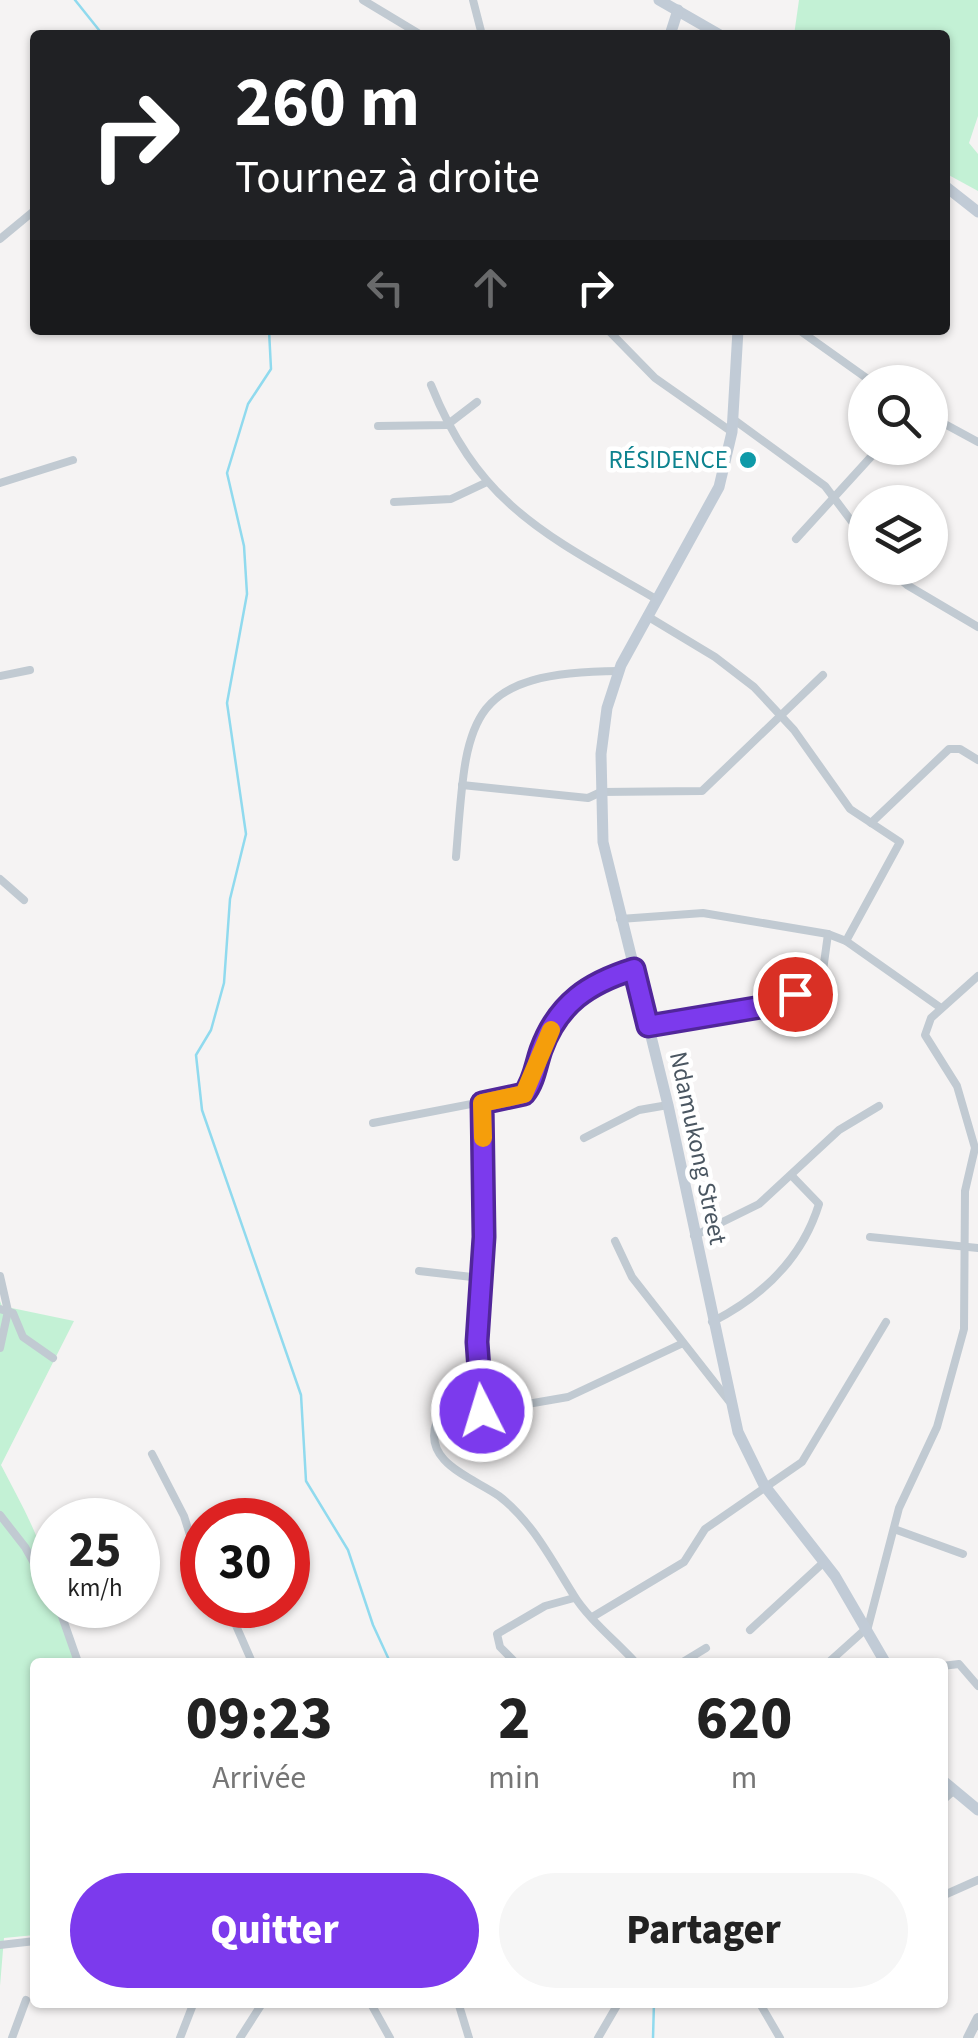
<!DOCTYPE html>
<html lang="fr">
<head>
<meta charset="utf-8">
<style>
  :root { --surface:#fff; --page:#f6f6f6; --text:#222; --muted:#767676; --accent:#7c3aed }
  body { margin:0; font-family:"Source Sans 3",sans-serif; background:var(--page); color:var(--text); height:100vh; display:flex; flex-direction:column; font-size:38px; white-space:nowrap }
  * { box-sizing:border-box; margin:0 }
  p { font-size:32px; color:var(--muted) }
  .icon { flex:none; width:55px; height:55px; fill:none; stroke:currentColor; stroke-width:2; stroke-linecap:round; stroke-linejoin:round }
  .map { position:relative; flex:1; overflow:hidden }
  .sheet { position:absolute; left:30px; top:1658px; width:918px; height:350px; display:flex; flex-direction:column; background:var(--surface); border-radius:10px; box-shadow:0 2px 8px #0004 }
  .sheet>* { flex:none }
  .hud { position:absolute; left:30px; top:30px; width:920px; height:305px; border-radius:10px; box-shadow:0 2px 8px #0004; background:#202124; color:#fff; overflow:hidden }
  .fabs { position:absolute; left:848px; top:365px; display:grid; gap:20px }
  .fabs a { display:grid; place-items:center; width:100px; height:100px; border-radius:50%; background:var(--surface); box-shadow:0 2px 8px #0004; font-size:50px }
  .speed { position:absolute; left:30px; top:1498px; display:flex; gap:20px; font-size:50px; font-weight:700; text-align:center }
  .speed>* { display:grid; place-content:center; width:130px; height:130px; border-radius:50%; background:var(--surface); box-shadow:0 2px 8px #0004; line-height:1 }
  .speed small { font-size:25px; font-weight:400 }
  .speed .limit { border:15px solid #d22; background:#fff; color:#111 }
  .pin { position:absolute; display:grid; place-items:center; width:85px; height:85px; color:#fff; margin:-42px; border:5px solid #fff; border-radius:50%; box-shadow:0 2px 10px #0007 }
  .me { position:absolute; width:110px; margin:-55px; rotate:355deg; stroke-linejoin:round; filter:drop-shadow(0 0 8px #0008) }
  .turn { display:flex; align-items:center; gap:35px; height:210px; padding:0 40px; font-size:45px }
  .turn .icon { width:130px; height:130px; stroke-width:2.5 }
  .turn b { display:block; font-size:70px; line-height:85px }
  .lanes { display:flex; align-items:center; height:95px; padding:0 40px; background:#0003; justify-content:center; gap:50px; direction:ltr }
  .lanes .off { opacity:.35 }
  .eta { display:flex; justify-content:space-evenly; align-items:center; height:170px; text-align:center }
  .eta b { font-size:60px; font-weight:800; line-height:70px }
  .cta { display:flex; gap:20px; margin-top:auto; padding:20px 40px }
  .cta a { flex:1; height:115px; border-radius:60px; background:var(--accent); color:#fff; font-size:40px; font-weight:800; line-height:115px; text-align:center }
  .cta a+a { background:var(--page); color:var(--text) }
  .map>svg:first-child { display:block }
  .green { fill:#c3f1d5 }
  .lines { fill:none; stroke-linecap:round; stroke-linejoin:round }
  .stream { stroke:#90daee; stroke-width:2.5 }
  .minor { stroke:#c1cad2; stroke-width:8 }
  .tertiary { stroke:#c1cad2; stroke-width:10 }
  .secondary { stroke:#c1cbd6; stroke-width:11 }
  .route-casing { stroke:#51269a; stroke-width:25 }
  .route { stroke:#7c3aed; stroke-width:18 }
  .slow { stroke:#f59e0b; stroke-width:18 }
  .culture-dot { fill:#0f9aa8; stroke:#fff; stroke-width:4 }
  .labels { text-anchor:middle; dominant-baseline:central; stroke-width:9; stroke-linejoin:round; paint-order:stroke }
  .culture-label { font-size:25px; fill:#0d838f; stroke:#fff; text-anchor:end }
  .street-label { font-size:25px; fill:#4a5661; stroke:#fff }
</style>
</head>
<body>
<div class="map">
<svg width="978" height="2038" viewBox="0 0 978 2038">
  <rect width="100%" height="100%" fill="#f5f3f3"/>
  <!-- green -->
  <g class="green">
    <path d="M 799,0 L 978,0 L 978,116 L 969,143 L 978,154 L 978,191 L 945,173 L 945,35 L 794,35 Z"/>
    <path d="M 0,1301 L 2,1306 L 74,1321 L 1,1465 C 23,1508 52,1555 52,1605 L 58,1605 L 77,1662 L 35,1662 L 35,1935 L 4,1938 L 0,1986 Z"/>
  </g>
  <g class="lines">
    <!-- stream -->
    <g class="stream">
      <path d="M 75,0 L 103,35"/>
      <path d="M 269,330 L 271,369 L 248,404 L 227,473 L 244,546 L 247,594 L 227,703 L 246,834 L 230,899 L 224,983 L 211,1030 L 196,1055 L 202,1110 L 301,1395 L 306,1481 L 348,1550 L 373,1625 L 390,1662"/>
      <path d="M 653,2038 L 654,2002"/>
    </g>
    <!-- minor -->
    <g class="minor">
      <path d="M 363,0 L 421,35"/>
      <path d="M 473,0 L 482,35"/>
      <path d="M 0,239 L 35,210"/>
      <path d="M 608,330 L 655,378 L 732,432"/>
      <path d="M 799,330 L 872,382"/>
      <path d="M 431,385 C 480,507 548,536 656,599"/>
      <path d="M 930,416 L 978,442"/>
      <path d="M 733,419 L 825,486 L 865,539"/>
      <path d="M 378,426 L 447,425 L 477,402"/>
      <path d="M 0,483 L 73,460"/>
      <path d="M 394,502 L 451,499 L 485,483"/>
      <path d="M 796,539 L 879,448"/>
      <path d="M 887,568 L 907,585 L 978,627"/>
      <path d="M 647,616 L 715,657 L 754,687 L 794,730 L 850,809 L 900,842 L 846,941"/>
      <path d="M 0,676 L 30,670"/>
      <path d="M 462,785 L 588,798 L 601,792 L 702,791 L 823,675"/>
      <path d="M 871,823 L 949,749 L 960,749 L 978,760"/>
      <path d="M 456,857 C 467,721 462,672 619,671"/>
      <path d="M 0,879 L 24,900"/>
      <path d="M 620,919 L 703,913 L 828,934 L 846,941 L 941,1008"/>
      <path d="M 648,1026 L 761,1007 L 821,985 L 828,934"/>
      <path d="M 373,1123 L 523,1094 C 534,1082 536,1064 541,1050 C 558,1003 589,983 634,969"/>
      <path d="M 584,1138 L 639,1110 L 668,1105"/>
      <path d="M 694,1236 L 759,1204 L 839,1130 L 879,1106"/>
      <path d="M 870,1237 L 978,1248"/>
      <path d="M 615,1241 L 632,1277 L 729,1401"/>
      <path d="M 419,1271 L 481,1278"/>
      <path d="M 0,1276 L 8,1311 L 0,1348"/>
      <path d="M 0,1309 L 13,1313 L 23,1337 L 53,1358"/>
      <path d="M 712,1322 C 763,1296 802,1259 819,1204 L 792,1176"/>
      <path d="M 482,1411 L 477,1342 L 484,1237 L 483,1103"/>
      <path d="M 152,1454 L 184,1516 L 202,1573"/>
      <path d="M 0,1515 L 25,1547 L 52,1595"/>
      <path d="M 894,1529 L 963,1554"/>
      <path d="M 58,1605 L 78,1662"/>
      <path d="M 227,1605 L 252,1662"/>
      <path d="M 594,1616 L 684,1562 L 705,1529 L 802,1462 L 886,1322"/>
      <path d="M 750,1630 L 824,1562"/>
      <path d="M 515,1662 L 500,1647 L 497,1634 L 545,1606 L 574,1598"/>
      <path d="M 635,1662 C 616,1641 588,1619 573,1594 C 552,1561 532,1521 499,1496 C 474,1478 421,1463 437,1421 L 447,1418 L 568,1397 L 681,1344"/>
      <path d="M 683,1662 L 706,1648"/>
      <path d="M 829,1662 L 868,1627 L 899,1508 L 937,1427 L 964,1329 L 965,1191 L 975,1148 L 957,1086 L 925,1035 L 931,1018 L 978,976"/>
      <path d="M 942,1666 L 959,1664 L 978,1686"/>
      <path d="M 942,1801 L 952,1792"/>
      <path d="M 942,1896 L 978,1880"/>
      <path d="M 0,1945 L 35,1941"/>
      <path d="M 370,2002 L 390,2038"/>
      <path d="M 458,2002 L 469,2038"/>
      <path d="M 759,2002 L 780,2038"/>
      <path d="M 12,2038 L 26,2000"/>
      <path d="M 180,2038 L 194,2002"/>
      <path d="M 240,2038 L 263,2002"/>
      <path d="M 598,2038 L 619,2002"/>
    </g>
    <!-- tertiary -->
    <path class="tertiary" d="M 968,2038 L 978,2018"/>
    <!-- secondary -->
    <g class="secondary">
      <path d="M 659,0 L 720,35"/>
      <path d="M 670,35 L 678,10"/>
      <path d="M 945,186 L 978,212"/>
      <path d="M 738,330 L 732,432 L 719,487 L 621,665 L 607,708 L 601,754 L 603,842 L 668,1105 L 738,1432 L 764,1485 L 835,1576 L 885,1662"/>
      <path d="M 942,1780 L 978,1810"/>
    </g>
  </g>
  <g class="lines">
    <!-- route casing -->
    <g class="route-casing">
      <path id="route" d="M 482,1411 L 477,1342 L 484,1237 L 482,1103 L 524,1094 C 534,1082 536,1064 541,1050 C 558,1003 589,983 634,969 L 648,1026 L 761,1007 L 795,994"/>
    </g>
    <!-- route -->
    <use href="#route" class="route"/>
    <!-- slow -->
    <path class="slow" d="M 483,1138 L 482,1103 L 524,1094 L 551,1030"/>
  </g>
  <!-- markers -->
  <circle class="culture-dot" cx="748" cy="460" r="10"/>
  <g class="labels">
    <!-- culture labels -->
    <g class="culture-label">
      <text x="728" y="460">RÉSIDENCE</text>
    </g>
    <!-- street labels -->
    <g class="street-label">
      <text transform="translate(698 1148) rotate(78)">Ndamukong Street</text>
    </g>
  </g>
</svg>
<div class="fabs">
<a><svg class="icon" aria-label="search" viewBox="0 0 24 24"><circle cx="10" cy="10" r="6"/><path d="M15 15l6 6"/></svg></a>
<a><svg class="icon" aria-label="layers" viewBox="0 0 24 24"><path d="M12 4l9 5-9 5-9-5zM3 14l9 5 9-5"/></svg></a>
</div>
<div class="speed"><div>25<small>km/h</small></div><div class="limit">30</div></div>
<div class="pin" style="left:795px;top:994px;background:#d93025"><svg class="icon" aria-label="arrive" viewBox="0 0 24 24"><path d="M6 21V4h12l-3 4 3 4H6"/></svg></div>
<svg class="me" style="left:482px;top:1411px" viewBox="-20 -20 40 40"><circle r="17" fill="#7c3aed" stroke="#fff" stroke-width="3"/><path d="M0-11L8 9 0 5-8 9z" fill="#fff"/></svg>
<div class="hud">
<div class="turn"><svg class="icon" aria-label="right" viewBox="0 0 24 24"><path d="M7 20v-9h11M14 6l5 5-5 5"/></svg><div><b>260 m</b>Tournez à droite</div></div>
<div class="lanes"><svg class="icon off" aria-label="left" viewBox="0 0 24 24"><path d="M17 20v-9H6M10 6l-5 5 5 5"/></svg><svg class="icon off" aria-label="ahead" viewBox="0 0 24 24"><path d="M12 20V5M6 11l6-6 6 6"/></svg><svg class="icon" aria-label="right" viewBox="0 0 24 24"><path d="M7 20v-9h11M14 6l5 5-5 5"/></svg></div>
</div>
<section class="sheet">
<div class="eta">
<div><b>09:23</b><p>Arrivée</p></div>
<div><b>2</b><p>min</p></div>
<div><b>620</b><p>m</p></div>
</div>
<div class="cta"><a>Quitter</a><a>Partager</a></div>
</section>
</div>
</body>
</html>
